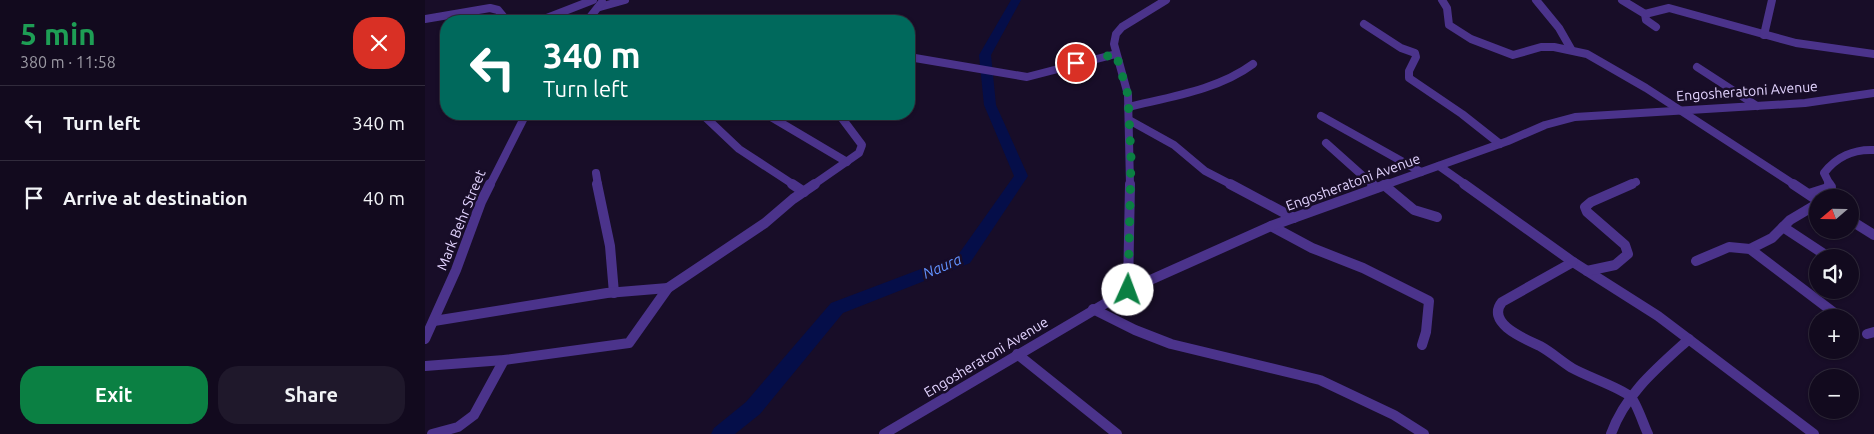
<!DOCTYPE html>
<html lang="en">
<head>
<meta charset="utf-8">
<style>
  :root { --surface:#120a1e; --page:#1f182b; --text:#f1f3f6; --muted:#9c9aa4; --line:#312b3c; --accent:#0b8043 }
  body { margin:0; font-family:Ubuntu,sans-serif; background:var(--page); color:var(--text); height:100vh; display:flex; flex-direction:column; font-size:19px; white-space:nowrap }
  * { box-sizing:border-box; margin:0 }
  p { font-size:16px; color:var(--muted) }
  .icon { flex:none; width:28px; height:28px; fill:none; stroke:currentColor; stroke-width:2; stroke-linecap:round; stroke-linejoin:round }
  .map { position:relative; flex:1; overflow:hidden }
  .drawer { display:flex; flex-direction:column; background:var(--surface); width:425px }
  .drawer>* { flex:none }
  .banner { position:absolute; left:15px; top:15px; width:475px; height:105px; border-radius:20px; box-shadow:0 1px 4px #0004,0 0 0 1px var(--line); background:#00695c; color:#fff; overflow:hidden }
  .needle { width:32px; rotate:250deg }
  .buttons { position:absolute; left:1384px; top:189px; display:grid; gap:10px }
  .buttons a { display:grid; place-items:center; width:50px; height:50px; border-radius:50%; background:var(--surface); box-shadow:0 1px 4px #0004,0 0 0 1px var(--line); font-size:25px }
  .pin { position:absolute; display:grid; place-items:center; width:42px; height:42px; color:#fff; margin:-21px; border:2px solid #fff; border-radius:50%; box-shadow:0 1px 5px #0007 }
  .me { position:absolute; width:55px; margin:-28px; rotate:2deg; stroke-linejoin:round; filter:drop-shadow(0 0 4px #0008) }
  .turn { display:flex; align-items:center; gap:18px; height:105px; padding:0 20px; font-size:22px }
  .turn .icon { width:65px; height:65px; stroke-width:2.5 }
  .turn b { display:block; font-size:35px; line-height:42px }
  .round { display:grid; place-items:center; flex:none; width:52px; height:52px; border-radius:20px; background:var(--page) }
  .overview { display:flex; align-items:center; justify-content:space-between; height:85px; padding:0 20px }
  h1 { font-size:30px; font-weight:700; line-height:38px; color:#1e9e55 }
  .cta { display:flex; gap:10px; margin-top:auto; padding:10px 20px }
  .cta a { flex:1; height:58px; border-radius:20px; background:var(--accent); color:#fff; font-size:20px; font-weight:700; line-height:58px; text-align:center }
  .cta a+a { background:var(--page); color:var(--text) }
  ul { padding:0; list-style:none }
  li { display:flex; align-items:center; gap:15px; height:75px; padding:0 20px; border-top:1px solid var(--line) }
  li div { flex:1 }
  li b { display:block; font-size:19px }
  li em { font-style:normal }
  main { display:flex; flex:1; min-height:0 }
  .map>svg:first-child { display:block }
  .lines { fill:none; stroke-linecap:round; stroke-linejoin:round }
  .river { fill:#050e49; fill-rule:evenodd }
  .minor-far1 { stroke:#4b338b; stroke-width:8 }
  .minor { stroke:#4b338b; stroke-width:10 }
  .route { stroke:#0b8043; stroke-width:9; stroke-dasharray:0 16.2 }
  .labels { text-anchor:middle; dominant-baseline:central; stroke-width:5; stroke-linejoin:round; paint-order:stroke }
  .street-label { font-size:14px; fill:#e3d4ff; stroke:#180d28 }
  .water-label { font-size:15px; font-style:italic; fill:#6292ff; stroke:#180d28 }
</style>
</head>
<body>
<main>
<section class="drawer">
<div class="overview"><div><h1>5 min</h1><p>380 m · 11:58</p></div><a class="round" style="background:#d93025;color:#fff"><svg class="icon" aria-label="close" viewBox="0 0 24 24"><path d="M6 6l12 12M18 6L6 18"/></svg></a></div>
<ul>
<li><svg class="icon" aria-label="left" viewBox="0 0 24 24"><path d="M17 20v-9H6M10 6l-5 5 5 5"/></svg><div><b>Turn left</b></div><em>340 m</em></li>
<li><svg class="icon" aria-label="arrive" viewBox="0 0 24 24"><path d="M6 21V4h12l-3 4 3 4H6"/></svg><div><b>Arrive at destination</b></div><em>40 m</em></li>
</ul>
<div class="cta"><a>Exit</a><a>Share</a></div>
</section>
<div class="map">
<svg width="1449" height="434" viewBox="0 0 1449 434">
  <rect width="100%" height="100%" fill="#180d28"/>
  <g class="lines">
    <!-- river -->
    <path class="river" d="M 586,0 L 596,0 L 566,55 L 571,105 L 603,176 L 545,263 L 418,313 L 335,414 L 310,434 L 286,434 L 289,428 L 321,402 L 406,303 L 533,255 L 589,176 L 559,105 L 554,55 Z"/>
    <!-- minor-far1 -->
    <g class="minor-far1">
      <path d="M 1017,0 L 1022,8 L 1024,25 L 1046,39 L 1088,55 L 1116,47 L 1129,47 L 1162,54 L 1221,88 L 1370,185"/>
      <path d="M 1111,0 L 1134,28 L 1146,49"/>
      <path d="M 1197,0 L 1220,14 L 1221,20 L 1231,27"/>
      <path d="M 175,7 L 200,0"/>
      <path d="M 1220,14 L 1244,8 L 1371,43 L 1449,54"/>
      <path d="M 0,19 L 65,8 L 73,10 L 82,21"/>
      <path d="M 114,21 L 168,0"/>
      <path d="M 162,21 L 177,2"/>
      <path d="M 939,24 L 976,48 L 990,53 L 991,57 L 984,71 L 984,78 L 1037,114 L 1075,144"/>
      <path d="M 1339,35 L 1347,0"/>
      <path d="M 484,57 L 602,77 L 691,54"/>
      <path d="M 1272,67 L 1332,106"/>
      <path d="M 703,107 C 744,97 793,90 828,64"/>
      <path d="M 277,114 L 314,149 L 369,185"/>
      <path d="M 341,114 L 422,162"/>
      <path d="M 896,116 L 996,172"/>
      <path d="M 704,120 L 749,145 L 780,171 L 807,185"/>
      <path d="M 901,143 L 948,185"/>
      <path d="M 1014,166 L 1041,185"/>
      <path d="M 171,173 L 173,185"/>
      <path d="M 65,185 L 101,114"/>
      <path d="M 388,185 L 434,153 L 437,145 L 416,117 L 418,114"/>
      <path d="M 705,185 L 703,95 L 689,44 L 691,34 L 697,27 L 741,0"/>
      <path d="M 960,185 L 1083,141 L 1120,125 L 1150,117 L 1380,103 L 1449,93"/>
      <path d="M 1204,185 L 1211,182"/>
      <path d="M 1405,185 L 1399,173 C 1411,157 1429,149 1449,150"/>
    </g>
    <!-- minor -->
    <g class="minor">
      <path d="M 172,184 L 185,246 L 189,293"/>
      <path d="M 367,184 L 379,192"/>
      <path d="M 805,184 L 869,218"/>
      <path d="M 947,184 L 951,188"/>
      <path d="M 1039,184 L 1148,262 L 1233,316 L 1389,434"/>
      <path d="M 1368,184 L 1392,200"/>
      <path d="M 959,185 L 989,210 L 1012,217"/>
      <path d="M 1384,194 L 1406,187 L 1404,184"/>
      <path d="M 1425,220 L 1449,235"/>
      <path d="M 846,226 L 887,248 L 938,268 L 1004,301 L 1001,332 L 997,345"/>
      <path d="M 1358,227 L 1405,258"/>
      <path d="M 1325,249 L 1347,238 L 1365,220 L 1392,204"/>
      <path d="M 1271,261 L 1304,247 L 1325,249 L 1416,318"/>
      <path d="M 1148,262 L 1077,302 C 1060,323 1100,339 1115,346 C 1126,352 1136,361 1147,368 C 1163,377 1191,386 1205,396 C 1211,401 1219,426 1223,434"/>
      <path d="M 1162,271 L 1190,265 L 1203,254 L 1200,245 L 1162,212 L 1160,207 L 1166,202 L 1207,184"/>
      <path d="M 703,290 L 705,184"/>
      <path d="M 668,309 L 710,330 L 746,344 L 895,380 L 969,415 L 999,434"/>
      <path d="M 9,321 L 182,293 L 243,288"/>
      <path d="M 1442,334 L 1449,332"/>
      <path d="M 0,339 L 31,270 L 56,202 L 65,184"/>
      <path d="M 592,354 L 692,434"/>
      <path d="M 0,366 L 79,360 L 204,343 L 243,288 L 340,223 L 368,199 L 390,184"/>
      <path d="M 7,434 L 33,427 L 49,415 L 79,360"/>
      <path d="M 459,434 L 703,290 L 846,226 L 963,184"/>
      <path d="M 1186,434 C 1200,394 1233,367 1264,339"/>
    </g>
  </g>
  <g class="lines">
    <!-- route -->
    <path class="route" d="M 651,63 L 691,54 L 703,95 L 706,158 L 703,290"/>
  </g>
  <g class="labels">
    <!-- street labels -->
    <g class="street-label">
      <text transform="translate(1322 91) rotate(-4)">Engosheratoni Avenue</text>
      <text transform="translate(928 182) rotate(-20)">Engosheratoni Avenue</text>
      <text transform="translate(36 220) rotate(-68)">Mark Behr Street</text>
      <text transform="translate(561 357) rotate(-31)">Engosheratoni Avenue</text>
    </g>
    <!-- water labels -->
    <g class="water-label">
      <text transform="translate(517 266) rotate(-23)">Naura</text>
    </g>
  </g>
</svg>
<div class="buttons">
<a><svg class="needle" viewBox="-14 -14 28 28"><path d="M0-13l5 13h-10z" fill="#e53935"/><path d="M0 13l5-13h-10z" fill="#9c9aa4"/></svg></a>
<a><svg class="icon" aria-label="sound" viewBox="0 0 24 24"><path d="M4 9h4l5-4v14l-5-4H4zM17 9q2 3 0 6"/></svg></a>
<a>+</a>
<a>−</a>
</div>
<div class="pin" style="left:651px;top:63px;background:#d93025"><svg class="icon" aria-label="arrive" viewBox="0 0 24 24"><path d="M6 21V4h12l-3 4 3 4H6"/></svg></div>
<svg class="me" style="left:703px;top:290px" viewBox="-20 -20 40 40"><circle r="19" fill="#fff"/><path d="M0-13L10 11 0 6-10 11z" fill="#0b8043"/></svg>
<div class="banner">
<div class="turn"><svg class="icon" aria-label="left" viewBox="0 0 24 24"><path d="M17 20v-9H6M10 6l-5 5 5 5"/></svg><div><b>340 m</b>Turn left</div></div>
</div>
</div>
</main>
</body>
</html>
